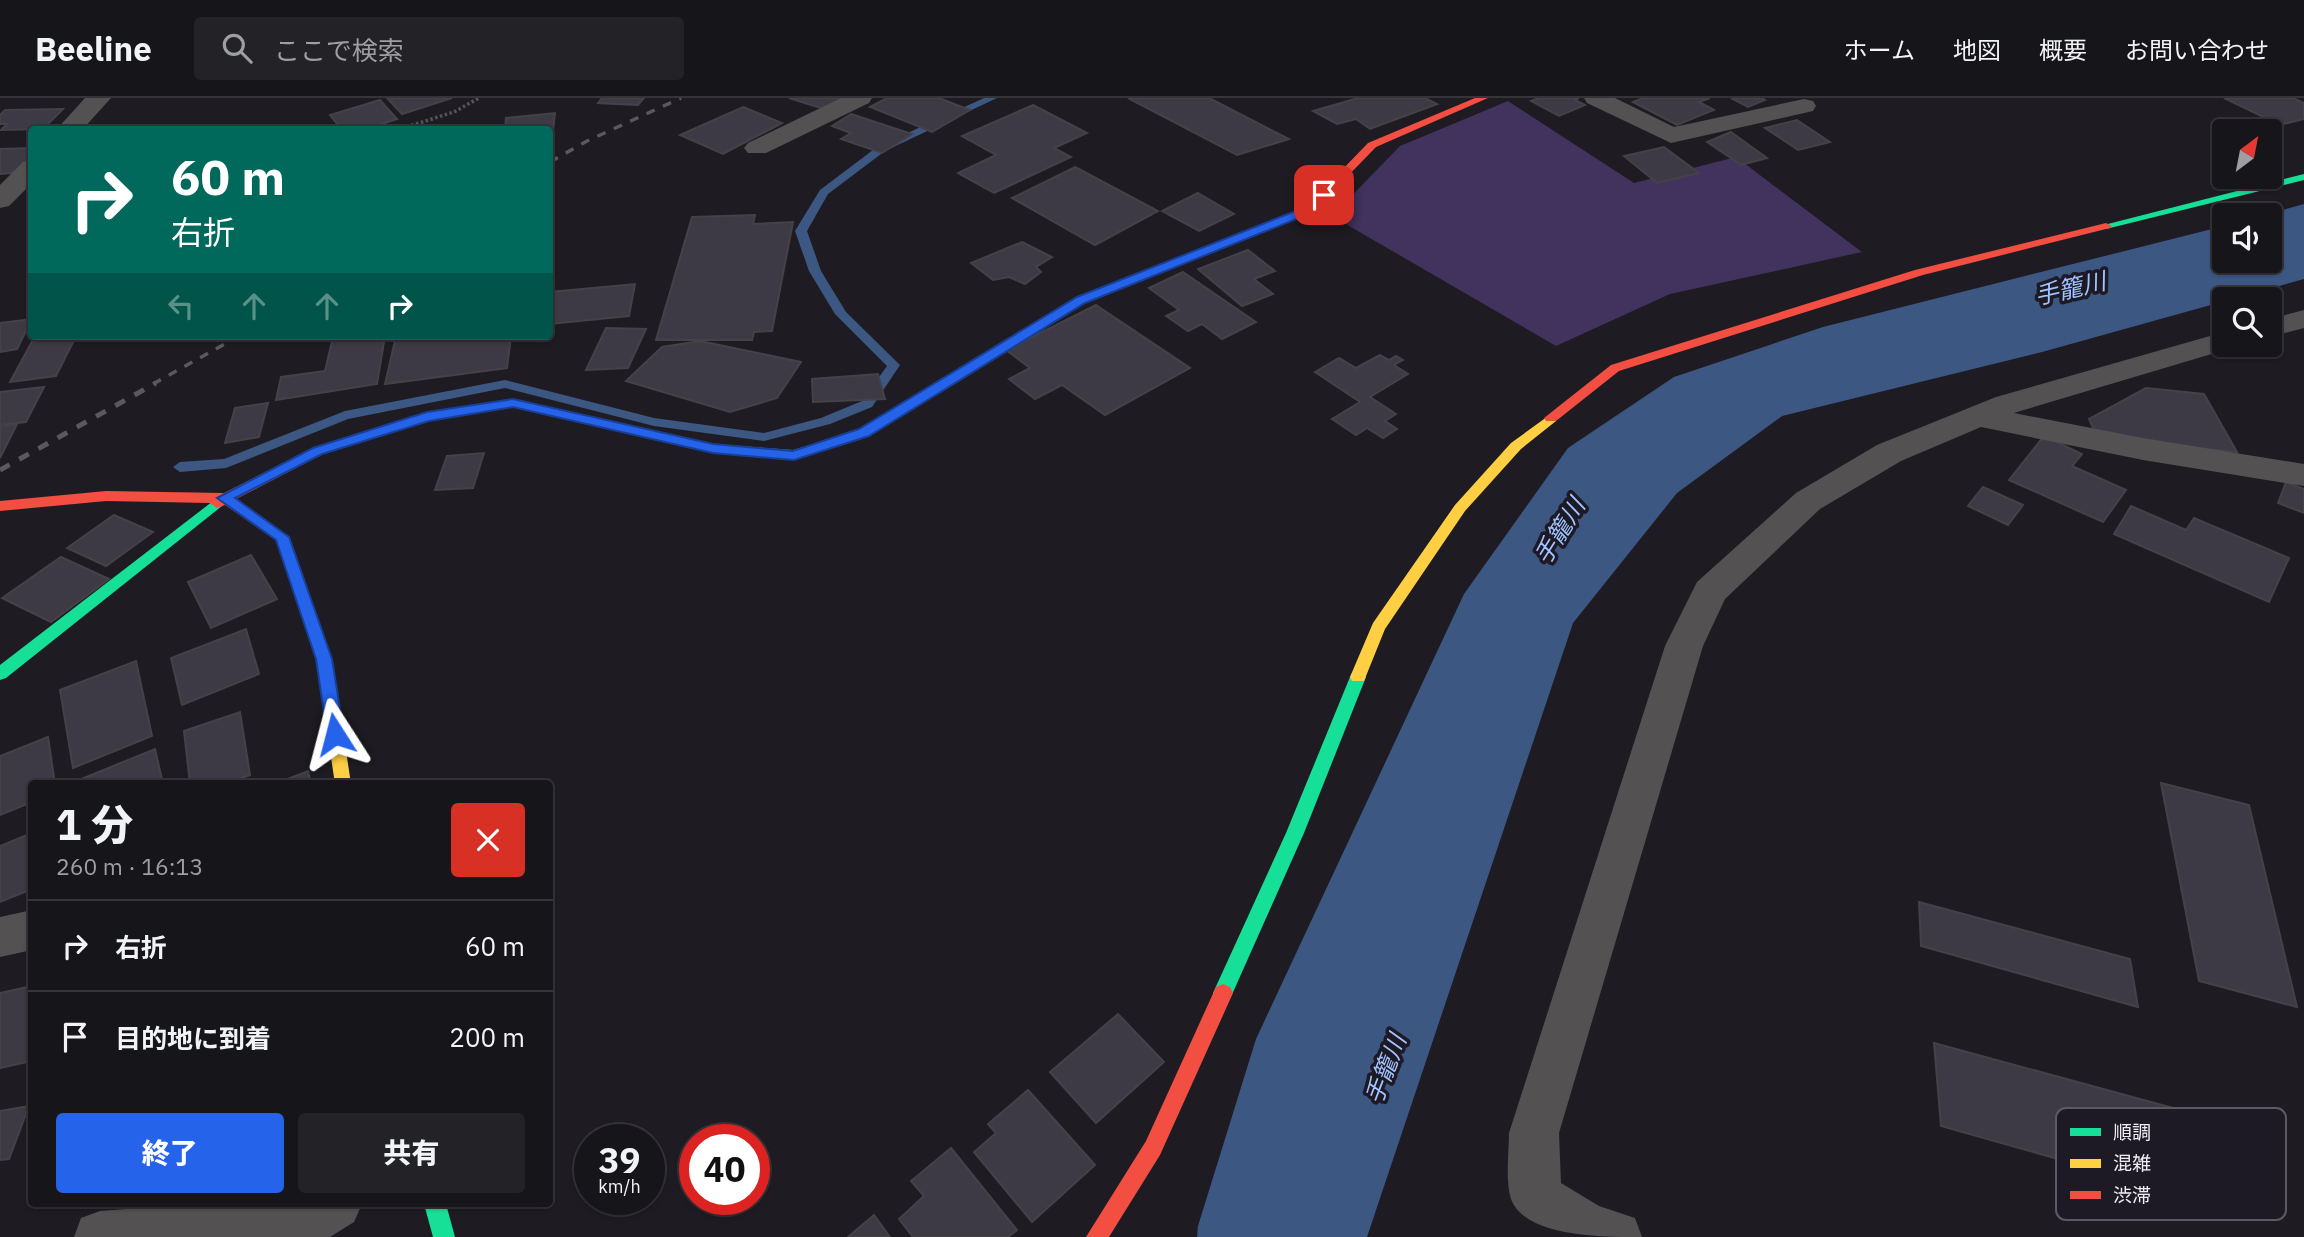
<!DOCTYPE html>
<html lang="ja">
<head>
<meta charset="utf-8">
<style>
  :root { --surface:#16151a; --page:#232227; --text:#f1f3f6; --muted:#9e9fa2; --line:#353439; --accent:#2563eb }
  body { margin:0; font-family:"IBM Plex Sans","Noto Sans JP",sans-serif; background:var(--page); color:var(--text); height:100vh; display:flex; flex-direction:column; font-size:26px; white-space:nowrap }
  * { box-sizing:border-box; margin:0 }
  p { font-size:23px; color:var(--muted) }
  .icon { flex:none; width:38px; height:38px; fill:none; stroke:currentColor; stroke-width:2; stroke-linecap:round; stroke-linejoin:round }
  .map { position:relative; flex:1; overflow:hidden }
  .drawer { position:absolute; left:28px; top:682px; width:525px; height:427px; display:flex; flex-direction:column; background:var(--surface); border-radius:7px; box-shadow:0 2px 5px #0004,0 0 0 2px var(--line) }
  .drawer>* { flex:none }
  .guide { position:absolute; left:28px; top:28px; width:525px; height:214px; border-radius:7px; box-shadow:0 2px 5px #0004,0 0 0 2px var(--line); background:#00695c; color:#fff; overflow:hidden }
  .needle { width:46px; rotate:32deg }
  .controls { position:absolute; left:2212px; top:21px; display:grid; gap:14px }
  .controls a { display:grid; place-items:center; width:70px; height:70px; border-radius:7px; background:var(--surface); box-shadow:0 2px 5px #0004,0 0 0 2px var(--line); font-size:35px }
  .speed { position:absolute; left:574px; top:1026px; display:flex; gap:14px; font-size:35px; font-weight:700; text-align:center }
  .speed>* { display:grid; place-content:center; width:91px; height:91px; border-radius:50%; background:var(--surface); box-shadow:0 2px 5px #0004,0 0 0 2px var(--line); line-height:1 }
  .speed small { font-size:18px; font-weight:400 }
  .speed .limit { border:10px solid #d22; background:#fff; color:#111 }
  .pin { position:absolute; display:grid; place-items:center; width:60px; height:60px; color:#fff; margin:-30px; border-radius:14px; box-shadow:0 4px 10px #0006 }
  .me { position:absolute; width:77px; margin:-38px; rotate:351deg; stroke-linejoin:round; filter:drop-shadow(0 0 5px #0008) }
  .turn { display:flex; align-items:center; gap:24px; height:147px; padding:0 28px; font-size:32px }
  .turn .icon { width:91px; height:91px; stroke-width:2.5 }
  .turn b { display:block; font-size:49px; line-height:60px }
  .lanes { display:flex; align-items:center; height:66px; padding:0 28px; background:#0003; justify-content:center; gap:35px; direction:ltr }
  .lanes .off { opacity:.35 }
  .round { display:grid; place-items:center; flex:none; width:74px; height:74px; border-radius:7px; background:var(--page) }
  .headline { display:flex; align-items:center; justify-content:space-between; height:119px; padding:0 28px }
  h1 { font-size:42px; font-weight:800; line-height:52px }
  .button { display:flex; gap:14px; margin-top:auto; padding:14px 28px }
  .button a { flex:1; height:80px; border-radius:7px; background:var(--accent); color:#fff; font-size:28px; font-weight:800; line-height:80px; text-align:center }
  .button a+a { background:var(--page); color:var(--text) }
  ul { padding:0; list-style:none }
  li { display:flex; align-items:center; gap:21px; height:91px; padding:0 28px; border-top:2px solid var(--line) }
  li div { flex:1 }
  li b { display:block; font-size:26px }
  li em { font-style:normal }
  header { display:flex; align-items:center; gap:42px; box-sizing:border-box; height:98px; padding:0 35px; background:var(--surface); border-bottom:2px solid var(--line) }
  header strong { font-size:33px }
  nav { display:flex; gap:38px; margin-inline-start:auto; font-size:24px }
  .search { width:490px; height:63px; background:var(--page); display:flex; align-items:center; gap:18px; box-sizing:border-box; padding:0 24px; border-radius:7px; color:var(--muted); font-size:26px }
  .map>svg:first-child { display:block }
  .green { fill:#41325e }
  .water { fill:#3d5783 }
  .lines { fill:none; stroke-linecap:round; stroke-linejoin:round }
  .stream { fill:#3d5783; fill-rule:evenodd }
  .building { fill:#3e3a45; stroke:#444247; stroke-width:2 }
  .path { stroke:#555456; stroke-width:3.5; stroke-dasharray:2.5 2.5; stroke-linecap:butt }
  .street { fill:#535151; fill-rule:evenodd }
  .fast { fill:#16e098; fill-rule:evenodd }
  .slow { fill:#ffcf43; fill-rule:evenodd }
  .jam { fill:#f24e42; fill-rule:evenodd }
  .rail-far1 { stroke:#5a595b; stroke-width:3.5; stroke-dasharray:9 9; stroke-linecap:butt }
  .rail { stroke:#5a595b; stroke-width:5; stroke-dasharray:11 11; stroke-linecap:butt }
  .route { fill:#2563eb; stroke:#184099; stroke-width:2 }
  .labels { text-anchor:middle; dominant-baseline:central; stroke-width:7; stroke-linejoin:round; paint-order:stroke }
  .water-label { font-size:24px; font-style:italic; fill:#a0c4ff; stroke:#1d1925 }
  .key { fill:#1d1925; stroke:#5c5963; stroke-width:2 }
  .key-label { font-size:19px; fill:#efedf5 }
</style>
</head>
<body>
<header>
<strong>Beeline</strong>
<div class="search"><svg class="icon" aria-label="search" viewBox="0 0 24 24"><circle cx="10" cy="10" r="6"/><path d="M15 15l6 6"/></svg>ここで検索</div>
<nav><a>ホーム</a><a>地図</a><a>概要</a><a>お問い合わせ</a></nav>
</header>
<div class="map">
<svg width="2304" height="1139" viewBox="0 0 2304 1139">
  <rect width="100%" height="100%" fill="#1e1c22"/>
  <!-- green -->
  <path class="green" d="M 1508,3 L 1634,85 L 1736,59 L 1862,154 L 1670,196 L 1556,248 L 1332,118 L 1400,48 Z"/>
  <!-- water -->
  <path class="water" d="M 2304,106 L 2304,181 L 2042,254 L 1782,318 L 1677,395 L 1573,525 L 1367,1139 L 1197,1139 L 1198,1128 L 1256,941 L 1464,496 L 1568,350 L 1674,279 L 1823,229 L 2224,128 L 2224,163 L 2270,163 L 2270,117 L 2265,117 Z"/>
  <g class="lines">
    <!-- stream -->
    <path class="stream" d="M 984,0 L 997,0 L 885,53 L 828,96 L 807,133 L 821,173 L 846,214 L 900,267 L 872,309 L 830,326 L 764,343 L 654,328 L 505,290 L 348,321 L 226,370 L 180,374 L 173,369 L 180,364 L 224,361 L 345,313 L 505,282 L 654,320 L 764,335 L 821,320 L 862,303 L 887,268 L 835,216 L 809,173 L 795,133 L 820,92 L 877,49 Z"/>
  </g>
  <!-- building -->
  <g class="building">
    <path d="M 387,0 L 452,0 L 402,16 Z"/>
    <path d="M 602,0 L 644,0 L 638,7 L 598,5 Z"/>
    <path d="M 789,0 L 847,0 L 827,12 Z"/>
    <path d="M 887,0 L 939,0 L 970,12 L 932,34 L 870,9 Z"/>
    <path d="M 1128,0 L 1209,0 L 1289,41 L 1237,57 Z"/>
    <path d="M 1358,0 L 1425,0 L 1437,6 L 1370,31 L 1356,21 L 1337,26 L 1313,13 Z"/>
    <path d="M 1539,0 L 1579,0 L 1575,2 L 1585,7 L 1559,18 L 1531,3 Z"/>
    <path d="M 1643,0 L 1710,0 L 1699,4 L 1714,12 L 1677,27 L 1633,4 Z"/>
    <path d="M 1731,0 L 1761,0 L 1765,2 L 1748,9 Z"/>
    <path d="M 2224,0 L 2293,0 L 2304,5 L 2304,21 L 2280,27 Z"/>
    <path d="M 380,2 L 397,21 L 364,32 L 342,32 L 330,17 Z"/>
    <path d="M 1033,7 L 1087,35 L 1054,50 L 1071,59 L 994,95 L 958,75 L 996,57 L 962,38 Z"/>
    <path d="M 743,9 L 782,25 L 723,56 L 680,37 Z"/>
    <path d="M 63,11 L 43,31 L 1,32 L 7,26 L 0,26 L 0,17 L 5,12 Z"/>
    <path d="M 555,15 L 553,33 L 505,32 L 506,20 Z"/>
    <path d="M 851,16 L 912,36 L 882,55 L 841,41 L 851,35 L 832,28 Z"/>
    <path d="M 1797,22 L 1830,44 L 1798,52 L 1765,30 Z"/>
    <path d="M 1731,34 L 1767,60 L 1741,67 L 1707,44 Z"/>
    <path d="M 1664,49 L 1699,75 L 1657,85 L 1624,58 Z"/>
    <path d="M 32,50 L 32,65 L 23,74 L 0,76 L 0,51 Z"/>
    <path d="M 1075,69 L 1158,113 L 1095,147 L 1012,100 Z"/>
    <path d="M 1198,95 L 1234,116 L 1199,133 L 1162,113 Z"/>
    <path d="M 755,117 L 753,126 L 793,124 L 772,233 L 754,234 L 752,242 L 656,242 L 692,119 Z"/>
    <path d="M 1022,144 L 1052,159 L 1036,169 L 1041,174 L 1025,186 L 1009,179 L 993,182 L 971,165 Z"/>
    <path d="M 1248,152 L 1275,173 L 1254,181 L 1273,196 L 1242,208 L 1198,171 Z"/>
    <path d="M 1183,174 L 1256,224 L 1222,241 L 1202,226 L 1188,233 L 1166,218 L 1179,212 L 1149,190 Z"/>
    <path d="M 635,186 L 629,218 L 550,226 L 550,194 Z"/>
    <path d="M 1096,207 L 1190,270 L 1105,317 L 1062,287 L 1035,301 L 1009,281 L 1030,270 L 1006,252 Z"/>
    <path d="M 32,221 L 17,251 L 0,254 L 0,225 Z"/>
    <path d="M 606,230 L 646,231 L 628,270 L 586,272 Z"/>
    <path d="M 35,238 L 76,238 L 56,278 L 10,284 Z"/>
    <path d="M 385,238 L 377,286 L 276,302 L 281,279 L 325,273 L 333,239 Z"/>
    <path d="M 396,238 L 511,238 L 507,270 L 385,286 Z"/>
    <path d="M 700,243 L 801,264 L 777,300 L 730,314 L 626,283 L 662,249 Z"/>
    <path d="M 1380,257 L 1389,262 L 1396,258 L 1403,262 L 1394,267 L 1408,276 L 1370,299 L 1396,316 L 1385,323 L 1397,331 L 1383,340 L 1367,330 L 1356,337 L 1332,321 L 1360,304 L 1315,274 L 1339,260 L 1356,270 Z"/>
    <path d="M 878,276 L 885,301 L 813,304 L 812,281 Z"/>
    <path d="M 44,289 L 26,324 L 0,327 L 0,294 Z"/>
    <path d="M 2146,290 L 2204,296 L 2237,354 L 2097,339 L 2089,321 Z"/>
    <path d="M 268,305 L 259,339 L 225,345 L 235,310 Z"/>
    <path d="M 17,326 L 0,360 L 0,329 Z"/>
    <path d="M 2044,338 L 2082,356 L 2072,368 L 2126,392 L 2103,424 L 2009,382 Z"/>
    <path d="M 484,355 L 473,390 L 435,392 L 447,358 Z"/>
    <path d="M 2286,384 L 2304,391 L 2304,415 L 2278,405 Z"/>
    <path d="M 1983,389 L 2023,407 L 2008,427 L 1968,408 Z"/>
    <path d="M 2131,408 L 2186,432 L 2194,420 L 2289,460 L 2269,504 L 2114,436 Z"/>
    <path d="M 114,417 L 153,434 L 106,468 L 67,450 Z"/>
    <path d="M 251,457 L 277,501 L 211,530 L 188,484 Z"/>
    <path d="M 61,459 L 109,481 L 51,524 L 2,500 Z"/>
    <path d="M 246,531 L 259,576 L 182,607 L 171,560 Z"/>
    <path d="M 136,563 L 152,638 L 73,670 L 60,592 Z"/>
    <path d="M 240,614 L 250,677 L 225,686 L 190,686 L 184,633 Z"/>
    <path d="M 48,639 L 55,686 L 32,686 L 32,704 L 0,717 L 0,658 Z"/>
    <path d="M 155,651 L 163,686 L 79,686 L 79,682 Z"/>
    <path d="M 308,673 L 311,686 L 275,686 Z"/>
    <path d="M 2161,685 L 2249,707 L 2297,909 L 2199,883 Z"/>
    <path d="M 32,735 L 32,791 L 0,804 L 0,748 Z"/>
    <path d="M 1919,804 L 2130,861 L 2138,909 L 1921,848 Z"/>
    <path d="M 32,888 L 32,963 L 0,970 L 0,895 Z"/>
    <path d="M 1118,916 L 1164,964 L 1096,1025 L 1050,974 Z"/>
    <path d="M 1934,945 L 2243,1029 L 2264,1119 L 1941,1028 Z"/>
    <path d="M 1028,992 L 1095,1067 L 1032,1124 L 974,1054 L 996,1035 L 988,1026 Z"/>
    <path d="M 29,1008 L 9,1061 L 0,1062 L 0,1013 Z"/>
    <path d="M 951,1050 L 1017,1132 L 1008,1139 L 913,1139 L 899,1121 L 924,1098 L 911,1083 Z"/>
    <path d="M 874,1117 L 890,1139 L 848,1139 Z"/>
  </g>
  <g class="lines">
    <!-- path -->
    <path class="path" d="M 397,32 L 454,14 L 479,0"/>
    <!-- street -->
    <g class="street">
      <path d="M 85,0 L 111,0 L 82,32 L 56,32 Z"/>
      <path d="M 841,0 L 872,0 L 869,5 L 766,55 L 748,55 L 744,50 L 748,45 Z"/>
      <path d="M 1584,0 L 1615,0 L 1674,29 L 1804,1 L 1813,3 L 1816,8 L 1813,13 L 1671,45 L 1587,5 Z"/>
      <path d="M 32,61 L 32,85 L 9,108 L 0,110 L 0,87 L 23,64 Z"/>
      <path d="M 2304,212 L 2304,230 L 2270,239 L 2270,221 Z"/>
      <path d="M 2224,234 L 2224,247 L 2237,247 L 2235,249 L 2014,315 L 2143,340 L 2304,366 L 2304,388 L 2143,362 L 1981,329 L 1901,363 L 1820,411 L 1725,501 L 1703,548 L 1559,1035 L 1561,1085 L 1599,1108 L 1635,1120 L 1642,1139 C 1602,1139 1525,1139 1511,1101 C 1505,1082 1509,1055 1509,1035 L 1665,548 L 1697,484 L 1796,395 L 1877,347 L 1996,299 Z"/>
      <path d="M 32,812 L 32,852 L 0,859 L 0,819 Z"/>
      <path d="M 191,1106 L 362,1106 L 354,1124 L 330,1139 L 74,1139 L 81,1120 L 100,1113 Z"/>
    </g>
    <!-- fast -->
    <g class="fast">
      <path d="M 2304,76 L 2304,82 L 2106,131 L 2100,128 Z"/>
      <path d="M 513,301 L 713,346 L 793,352 L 844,337 L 851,341 L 849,344 L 794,361 L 713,354 L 513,309 L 501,311 L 494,307 L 496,304 Z"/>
      <path d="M 217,400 L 222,402 L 224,405 L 222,408 L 6,580 L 0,582 L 0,567 Z"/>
      <path d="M 1358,573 L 1364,575 L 1366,579 L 1304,735 L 1230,901 L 1223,904 L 1216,901 L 1213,895 L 1286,735 L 1350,579 L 1352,575 Z"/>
      <path d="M 424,1106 L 446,1106 L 455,1139 L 433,1139 Z"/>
    </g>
    <!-- slow -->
    <g class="slow">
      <path d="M 1184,158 L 1190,161 L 1188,163 L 1085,205 L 869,337 L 844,345 L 837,341 L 839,338 L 859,331 L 1077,199 Z"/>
      <path d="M 1551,316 L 1556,317 L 1556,323 L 1521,351 L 1465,413 L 1385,531 L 1364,583 L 1352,583 L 1350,579 L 1373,525 L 1455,407 L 1511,345 Z"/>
      <path d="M 328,580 L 334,582 L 336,586 L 351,686 L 335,686 L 320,586 L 322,582 Z"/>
    </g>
    <!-- jam -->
    <g class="jam">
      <path d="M 1475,0 L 1488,0 L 1376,49 L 1314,113 L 1188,163 L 1178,161 L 1306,109 L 1368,45 Z"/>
      <path d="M 2106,125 L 2112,128 L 2110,130 L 1923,177 L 1619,273 L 1556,323 L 1546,323 L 1544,320 L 1611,267 L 1915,172 Z"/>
      <path d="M 501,303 L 506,304 L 506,310 L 429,323 L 323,356 L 236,401 L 289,439 L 332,561 L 336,586 L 334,590 L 322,590 L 316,561 L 276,442 L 225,407 L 217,410 L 210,405 L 106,403 L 0,413 L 0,403 L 106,393 L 224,395 L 313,350 L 427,315 Z"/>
      <path d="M 1223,886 L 1230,889 L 1233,895 L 1160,1057 L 1109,1139 L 1086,1139 L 1146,1043 L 1216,889 Z"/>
    </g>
    <!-- rail-far1 -->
    <g class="rail-far1">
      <path d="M 550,64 L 587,43 L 681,0"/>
      <path d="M 153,286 L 239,238"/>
    </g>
    <!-- rail -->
    <path class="rail" d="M 0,372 L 156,285"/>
  </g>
  <!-- route -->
  <path class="route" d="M 1320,94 L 1329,97 L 1314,114 L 1085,205 L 869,338 L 794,362 L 713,355 L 513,309 L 429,323 L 322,356 L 235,400 L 289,439 L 332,561 L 344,636 L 335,643 L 327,636 L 316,561 L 276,442 L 217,400 L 313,350 L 427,314 L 513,301 L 713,346 L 793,353 L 859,331 L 1077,199 L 1306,109 Z"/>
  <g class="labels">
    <!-- water labels -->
    <g class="water-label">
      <text transform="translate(2070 190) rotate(-13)">手籠川</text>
      <text transform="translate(1559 433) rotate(-58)">手籠川</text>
      <text transform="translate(1385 971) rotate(-69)">手籠川</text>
    </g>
  </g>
  <!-- legend -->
  <rect x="2056" y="1010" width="230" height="112" rx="10" class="key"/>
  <rect x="2070" y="1030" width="31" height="8" fill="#16e098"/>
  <rect x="2070" y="1061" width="31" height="9" fill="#ffcf43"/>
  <rect x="2070" y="1093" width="31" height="8" fill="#f24e42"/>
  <g class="key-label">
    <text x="2113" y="1041">順調</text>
    <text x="2113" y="1072">混雑</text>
    <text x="2113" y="1104">渋滞</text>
  </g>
</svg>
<div class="controls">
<a><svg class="needle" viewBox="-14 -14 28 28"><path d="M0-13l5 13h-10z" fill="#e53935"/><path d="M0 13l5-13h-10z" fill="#9e9fa2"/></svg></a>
<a><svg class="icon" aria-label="sound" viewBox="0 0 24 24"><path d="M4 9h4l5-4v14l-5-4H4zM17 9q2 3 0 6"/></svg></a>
<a><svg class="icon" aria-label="search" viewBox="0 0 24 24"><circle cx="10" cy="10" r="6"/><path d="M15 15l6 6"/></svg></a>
</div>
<div class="speed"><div>39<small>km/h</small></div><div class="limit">40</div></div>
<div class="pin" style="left:1324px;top:97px;background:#d93025"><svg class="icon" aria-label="arrive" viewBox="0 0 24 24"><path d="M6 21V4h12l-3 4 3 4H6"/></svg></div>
<svg class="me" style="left:335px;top:636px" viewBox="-20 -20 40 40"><path d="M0-17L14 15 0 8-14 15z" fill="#2563eb" stroke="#fff" stroke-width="4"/></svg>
<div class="guide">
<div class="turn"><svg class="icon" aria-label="right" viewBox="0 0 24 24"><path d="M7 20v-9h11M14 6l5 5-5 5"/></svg><div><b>60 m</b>右折</div></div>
<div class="lanes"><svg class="icon off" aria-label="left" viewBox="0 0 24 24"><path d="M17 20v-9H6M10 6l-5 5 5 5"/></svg><svg class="icon off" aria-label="ahead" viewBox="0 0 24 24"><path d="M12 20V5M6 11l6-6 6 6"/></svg><svg class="icon off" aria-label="ahead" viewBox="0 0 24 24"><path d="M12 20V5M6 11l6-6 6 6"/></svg><svg class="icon" aria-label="right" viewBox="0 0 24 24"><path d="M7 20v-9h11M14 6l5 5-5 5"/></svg></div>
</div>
<section class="drawer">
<div class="headline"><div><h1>1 分</h1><p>260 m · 16:13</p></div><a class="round" style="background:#d93025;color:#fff"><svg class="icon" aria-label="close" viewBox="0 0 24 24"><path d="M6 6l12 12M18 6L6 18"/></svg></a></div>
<ul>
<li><svg class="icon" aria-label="right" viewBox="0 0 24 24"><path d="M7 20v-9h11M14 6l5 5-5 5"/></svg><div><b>右折</b></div><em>60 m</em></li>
<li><svg class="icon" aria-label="arrive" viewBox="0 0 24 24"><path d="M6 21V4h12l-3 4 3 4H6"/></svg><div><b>目的地に到着</b></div><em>200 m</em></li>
</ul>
<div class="button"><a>終了</a><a>共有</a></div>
</section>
</div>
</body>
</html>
